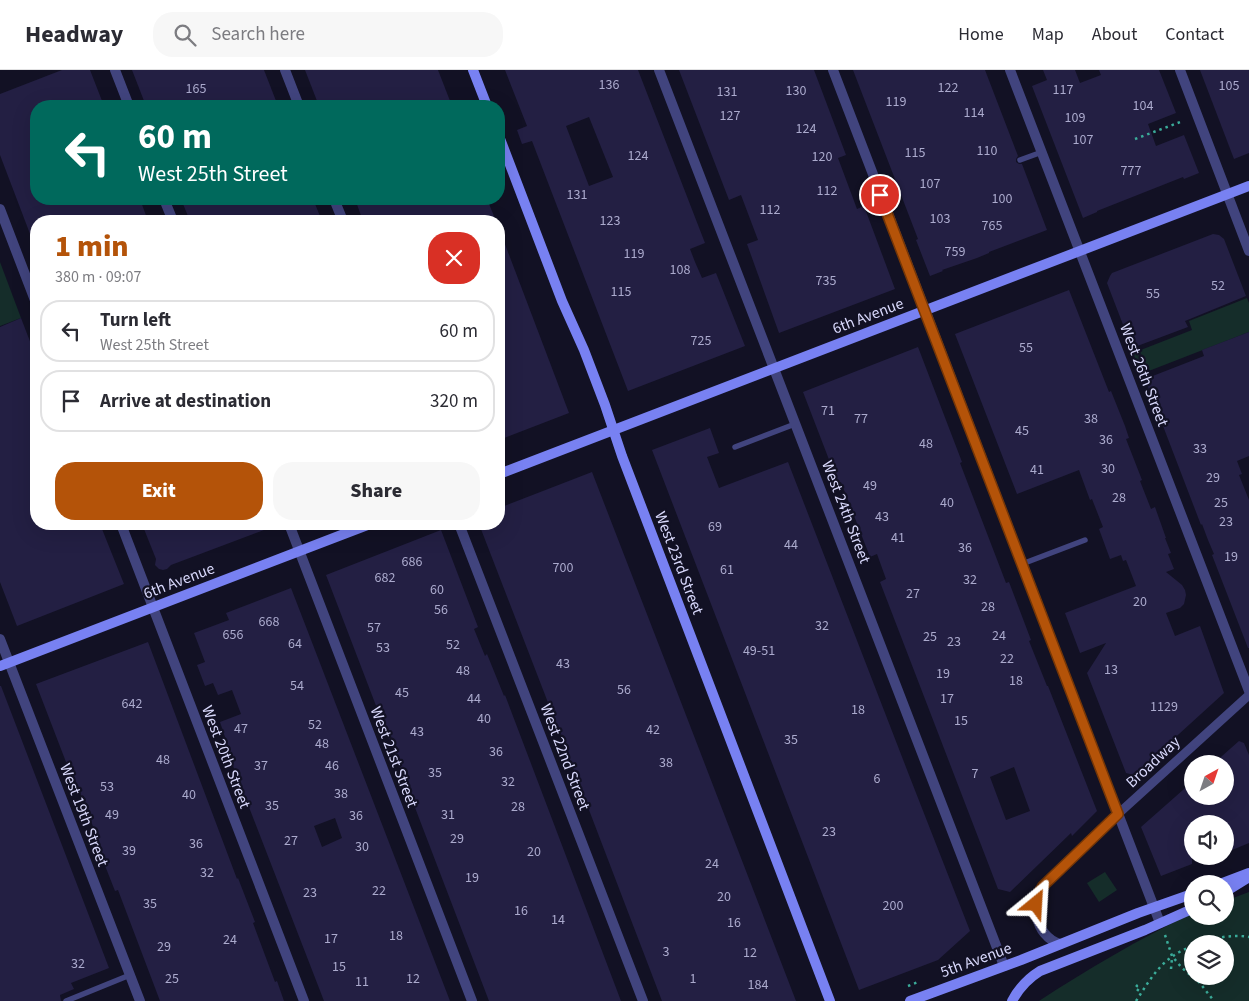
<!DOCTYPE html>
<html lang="en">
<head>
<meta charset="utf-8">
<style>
  :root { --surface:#fff; --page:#f7f7f7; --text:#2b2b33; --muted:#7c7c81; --line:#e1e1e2; --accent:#b45309 }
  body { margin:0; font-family:"Source Sans 3",sans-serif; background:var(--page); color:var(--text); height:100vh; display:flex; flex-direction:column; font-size:19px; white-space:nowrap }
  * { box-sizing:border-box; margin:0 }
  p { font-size:16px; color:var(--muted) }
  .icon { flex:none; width:28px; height:28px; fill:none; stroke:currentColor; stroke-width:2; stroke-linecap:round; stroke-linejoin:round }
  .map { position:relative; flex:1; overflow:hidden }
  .side { position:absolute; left:30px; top:145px; width:475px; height:315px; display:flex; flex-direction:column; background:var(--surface); border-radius:20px; box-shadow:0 5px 20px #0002 }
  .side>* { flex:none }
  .hud { position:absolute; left:30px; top:30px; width:475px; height:105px; border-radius:20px; box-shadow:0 5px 20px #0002; background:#00695c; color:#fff; overflow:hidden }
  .needle { width:32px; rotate:40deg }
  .fabs { position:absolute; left:1184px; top:685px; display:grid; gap:10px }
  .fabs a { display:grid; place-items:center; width:50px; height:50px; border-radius:50%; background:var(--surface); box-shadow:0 5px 20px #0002; font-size:25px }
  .pin { position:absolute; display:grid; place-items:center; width:42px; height:42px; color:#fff; margin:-21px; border:2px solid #fff; border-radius:50%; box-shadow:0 1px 5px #0007 }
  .me { position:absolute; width:55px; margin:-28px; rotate:27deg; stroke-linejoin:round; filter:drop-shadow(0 0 4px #0008) }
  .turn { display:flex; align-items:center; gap:18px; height:105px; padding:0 25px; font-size:22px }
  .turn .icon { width:65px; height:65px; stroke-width:2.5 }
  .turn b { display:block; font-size:35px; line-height:42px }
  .round { display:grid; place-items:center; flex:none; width:52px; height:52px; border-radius:20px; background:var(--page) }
  .head { display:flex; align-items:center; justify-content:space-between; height:85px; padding:0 25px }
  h1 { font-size:30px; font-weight:800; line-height:38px; color:var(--accent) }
  .cta { display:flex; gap:10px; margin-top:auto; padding:10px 25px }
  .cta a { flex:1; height:58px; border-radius:20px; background:var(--accent); color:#fff; font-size:20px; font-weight:800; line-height:58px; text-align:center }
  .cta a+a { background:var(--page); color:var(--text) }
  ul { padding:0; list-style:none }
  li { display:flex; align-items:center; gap:15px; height:62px; margin:0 10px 8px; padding:0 15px; border:2px solid var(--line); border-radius:20px }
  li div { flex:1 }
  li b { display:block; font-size:19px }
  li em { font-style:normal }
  header { display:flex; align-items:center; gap:30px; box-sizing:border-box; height:70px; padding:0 25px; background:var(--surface); border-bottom:1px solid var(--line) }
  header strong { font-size:24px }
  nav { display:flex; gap:28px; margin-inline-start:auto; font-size:18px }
  .search { width:350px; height:45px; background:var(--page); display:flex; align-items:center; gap:12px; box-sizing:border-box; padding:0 18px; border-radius:20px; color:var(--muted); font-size:19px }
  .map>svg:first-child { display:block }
  .green { fill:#152d2a; fill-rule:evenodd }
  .building { fill:#231f43; fill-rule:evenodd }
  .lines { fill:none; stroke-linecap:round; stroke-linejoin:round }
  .path { stroke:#3bac9a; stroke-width:2.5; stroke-dasharray:2.5 4; stroke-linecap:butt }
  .service { stroke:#41447e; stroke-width:5.5 }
  .pedestrian { stroke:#41447e; stroke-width:9 }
  .minor { stroke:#41447e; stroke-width:10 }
  .secondary { stroke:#7881f2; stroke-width:10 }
  .route-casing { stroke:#753606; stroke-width:12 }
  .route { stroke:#b45309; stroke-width:9 }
  .labels { text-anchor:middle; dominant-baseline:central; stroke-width:4.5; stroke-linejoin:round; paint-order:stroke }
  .number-label { font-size:14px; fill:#abaacd }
  .street-label { font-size:16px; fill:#d8d8fb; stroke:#121124 }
</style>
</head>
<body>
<header>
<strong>Headway</strong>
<div class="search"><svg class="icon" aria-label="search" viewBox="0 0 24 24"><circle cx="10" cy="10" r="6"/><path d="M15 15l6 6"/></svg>Search here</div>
<nav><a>Home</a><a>Map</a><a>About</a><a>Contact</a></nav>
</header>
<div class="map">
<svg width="1249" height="931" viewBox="0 0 1249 931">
  <rect width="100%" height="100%" fill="#121124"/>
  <!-- green -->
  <g class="green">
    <path d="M 0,192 L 21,248 L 0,256 Z"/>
    <path d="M 1247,228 L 1249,233 L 1249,262 L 1141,304 L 1133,283 L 1192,260 L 1189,251 Z"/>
    <path d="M 1105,802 L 1117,820 L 1099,832 L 1087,813 Z"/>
    <path d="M 1249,822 L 1249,931 L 1039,931 C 1088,899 1139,869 1191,844 L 1192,843 L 1192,846 L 1225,846 L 1225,831 ZM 1192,874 L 1225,874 L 1225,906 L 1192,906 Z"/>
  </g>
  <!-- building -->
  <g class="building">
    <path d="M 62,0 L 90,0 L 104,36 L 36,36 L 36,129 L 140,129 L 148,151 L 36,151 L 36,176 L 35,177 L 0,85 L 0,24 Z"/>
    <path d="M 132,0 L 264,0 L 278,36 L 146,36 Z"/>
    <path d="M 305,0 L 438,0 L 452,36 L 319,36 Z"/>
    <path d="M 505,0 L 638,0 L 705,173 L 690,179 L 695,192 L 702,208 L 716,203 L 745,276 L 628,321 L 532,71 L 522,74 L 517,60 L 527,56 ZM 589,47 L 613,107 L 589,116 L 566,56 Z"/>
    <path d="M 679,0 L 814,0 L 846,85 L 838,88 L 857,139 L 864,136 L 895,219 L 779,263 L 747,174 L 758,170 L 741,125 L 729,130 Z"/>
    <path d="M 853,0 L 985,0 L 1018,86 L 1016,89 L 1016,92 L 1019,94 L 1022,94 L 1047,160 L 989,182 L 989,183 L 977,188 L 942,200 L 943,201 L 930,206 L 916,170 L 918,169 Z"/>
    <path d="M 1043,0 L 1075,0 L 1080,13 L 1101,5 L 1099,0 L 1159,0 L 1176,43 L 1148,54 L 1156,76 L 1184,65 L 1199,103 L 1184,109 L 1183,107 L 1097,141 L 1097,142 L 1083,148 L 1032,16 L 1047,10 Z"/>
    <path d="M 1200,0 L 1249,0 L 1249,83 L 1234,89 Z"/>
    <path d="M 181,129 L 313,129 L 322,151 L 190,151 Z"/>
    <path d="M 355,129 L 487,129 L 496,151 L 363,151 Z"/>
    <path d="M 500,161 L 569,343 L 499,370 L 499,162 Z"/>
    <path d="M 1213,164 L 1219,165 L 1224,169 L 1246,226 L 1185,251 L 1188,257 L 1132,278 L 1107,213 L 1110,206 L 1112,203 Z"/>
    <path d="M 1069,220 L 1109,322 L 1111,321 L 1125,356 L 1129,368 L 1126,369 L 1142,410 L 1140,411 L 1151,439 L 1155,437 L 1166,468 L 1165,468 L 1171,483 L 1168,484 L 1174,499 L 1166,502 L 1182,515 L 1185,520 L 1186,525 L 1184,534 L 1180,538 L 1166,543 L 1175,566 L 1200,556 L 1224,623 L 1134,705 L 1126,703 L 1087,603 L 1106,573 L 1080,583 L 1065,543 L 1136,516 L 1126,490 L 1123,491 L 1121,485 L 1110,489 L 1099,459 L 1103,457 L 1092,429 L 1090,430 L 1079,400 L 1017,424 L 955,264 Z"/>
    <path d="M 21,248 L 36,287 L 36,454 L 100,454 L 124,514 L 17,556 L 0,512 L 0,257 Z"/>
    <path d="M 1249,262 L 1249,386 L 1237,391 L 1242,404 L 1239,405 L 1249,430 L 1249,578 L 1248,578 L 1212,485 L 1214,484 L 1208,470 L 1202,454 L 1201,455 L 1145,309 L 1204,286 L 1202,280 Z"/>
    <path d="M 918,277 L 962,392 L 960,393 L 1006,513 L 1009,512 L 1031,570 L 1029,571 L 1047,616 L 1048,616 L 1097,741 L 1072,766 L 1071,763 L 1010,822 L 998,819 L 880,512 L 886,509 L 877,484 L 870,487 L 841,412 L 838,413 L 803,322 ZM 1014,697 L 1030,741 L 1006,750 L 990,707 Z"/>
    <path d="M 710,358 L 719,383 L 707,387 L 719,418 L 788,392 L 909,705 L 970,861 L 938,890 L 859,920 L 652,380 Z"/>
    <path d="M 592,402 L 679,627 L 796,931 L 662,931 L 547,630 L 479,454 L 499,454 L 499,438 Z"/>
    <path d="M 142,454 L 277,454 L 277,455 L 171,495 L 167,499 L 163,500 L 159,499 L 155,495 L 156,489 Z"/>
    <path d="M 441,460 L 478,557 L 474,559 L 485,586 L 487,584 L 504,626 L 505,625 L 621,931 L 489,931 L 326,505 Z"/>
    <path d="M 291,518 L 308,562 L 450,931 L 324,931 L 225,675 L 227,673 L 220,652 L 241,644 L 232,620 L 218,625 L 213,613 L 205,616 L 197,595 L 205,592 L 194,563 L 229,550 L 226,543 ZM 335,748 L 342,768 L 322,777 L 314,756 Z"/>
    <path d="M 148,572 L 237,809 L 238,808 L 255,852 L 253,853 L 275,912 L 277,911 L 284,931 L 160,931 L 118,820 L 115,821 L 91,760 L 94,759 L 84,733 L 73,704 L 71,705 L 36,614 Z"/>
    <path d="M 0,616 L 1,616 L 109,898 L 71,913 L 74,919 L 60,925 L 61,931 L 0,931 Z"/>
    <path d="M 1239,671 L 1244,673 L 1249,685 L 1249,773 L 1225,783 L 1225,754 L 1192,754 L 1192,794 L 1161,806 L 1141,757 L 1192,712 L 1192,726 L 1225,726 L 1225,694 L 1213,694 Z"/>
  </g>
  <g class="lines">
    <!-- path -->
    <g class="path">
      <path d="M 1135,69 L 1183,51"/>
      <path d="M 1165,865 L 1172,886 L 1182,898 L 1199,912 L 1214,931"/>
      <path d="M 1197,874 C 1213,868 1232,864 1249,867"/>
      <path d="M 1171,899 L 1172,888"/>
      <path d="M 1136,915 L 1137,916 L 1135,918 L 1142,923"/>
      <path d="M 908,916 L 918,912"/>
      <path d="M 1136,931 C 1153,905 1162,888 1192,876"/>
    </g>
    <!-- service -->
    <g class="service">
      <path d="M 1020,90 L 1042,82"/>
      <path d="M 735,377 L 795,354"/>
      <path d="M 1022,494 L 1085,470"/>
      <path d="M 66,931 L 130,905"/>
    </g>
    <!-- pedestrian -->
    <path class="pedestrian" d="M 1118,744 L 1249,625"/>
    <!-- minor -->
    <g class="minor">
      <path d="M 115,0 L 129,36"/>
      <path d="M 285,0 L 299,36"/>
      <path d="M 659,0 L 1004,896"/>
      <path d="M 833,0 L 1160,853"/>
      <path d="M 1010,0 L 1249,621"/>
      <path d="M 1180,0 L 1249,181"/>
      <path d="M 164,129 L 173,151"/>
      <path d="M 334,129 L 343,151"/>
      <path d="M 0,139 L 36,233"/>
      <path d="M 121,454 L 304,931"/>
      <path d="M 289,454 L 472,931"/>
      <path d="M 459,454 L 643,931"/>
      <path d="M 0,569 L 140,931"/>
      <path d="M 1060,874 C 1035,866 1028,831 1047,812 L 1118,744"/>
    </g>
    <!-- secondary -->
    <g class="secondary">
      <path d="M 473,0 L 487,36"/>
      <path d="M 499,66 L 562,231 L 584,280 L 605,335 L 622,386 L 830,931"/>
      <path d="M 499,404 L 1249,116"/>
      <path d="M 0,596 L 370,454"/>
      <path d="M 1220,814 L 1249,803"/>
      <path d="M 1225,822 L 1246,809"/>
      <path d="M 910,931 L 1021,890 L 1138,843 L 1192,824"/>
      <path d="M 1012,931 C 1019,918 1027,909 1040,901 L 1145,860 L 1192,839"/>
    </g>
  </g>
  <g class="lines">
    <!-- route casing -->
    <g class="route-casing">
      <path id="route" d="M 880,125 L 1118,744 L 1043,816 L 1038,824 L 1036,834"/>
    </g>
    <!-- route -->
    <use href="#route" class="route"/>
  </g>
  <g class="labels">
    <!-- number labels -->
    <g class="number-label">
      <text x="609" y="15">136</text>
      <text x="1229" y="16">105</text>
      <text x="948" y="18">122</text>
      <text x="196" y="19">165</text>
      <text x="1063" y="20">117</text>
      <text x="796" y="21">130</text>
      <text x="727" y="22">131</text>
      <text x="896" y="32">119</text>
      <text x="1143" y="36">104</text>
      <text x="974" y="43">114</text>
      <text x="730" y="46">127</text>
      <text x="1075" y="48">109</text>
      <text x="806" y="59">124</text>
      <text x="1083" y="70">107</text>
      <text x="987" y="81">110</text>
      <text x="915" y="83">115</text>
      <text x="638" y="86">124</text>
      <text x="822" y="87">120</text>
      <text x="1131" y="101">777</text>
      <text x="930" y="114">107</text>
      <text x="827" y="121">112</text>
      <text x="577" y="125">131</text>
      <text x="1002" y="129">100</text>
      <text x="770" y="140">112</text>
      <text x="940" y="149">103</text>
      <text x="610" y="151">123</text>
      <text x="992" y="156">765</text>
      <text x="955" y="182">759</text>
      <text x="634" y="184">119</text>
      <text x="680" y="200">108</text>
      <text x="826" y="211">735</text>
      <text x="1218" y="216">52</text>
      <text x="621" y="222">115</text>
      <text x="1153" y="224">55</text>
      <text x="701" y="271">725</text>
      <text x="1026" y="278">55</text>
      <text x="828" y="341">71</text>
      <text x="861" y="349">77</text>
      <text x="1091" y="349">38</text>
      <text x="1022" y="361">45</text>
      <text x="1106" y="370">36</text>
      <text x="926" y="374">48</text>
      <text x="1200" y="379">33</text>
      <text x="1108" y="399">30</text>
      <text x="1037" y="400">41</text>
      <text x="1213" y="408">29</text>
      <text x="870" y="416">49</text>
      <text x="1119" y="428">28</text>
      <text x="947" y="433">40</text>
      <text x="1221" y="433">25</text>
      <text x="882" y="447">43</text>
      <text x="1226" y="452">23</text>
      <text x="715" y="457">69</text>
      <text x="898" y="468">41</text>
      <text x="791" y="475">44</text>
      <text x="965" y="478">36</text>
      <text x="1231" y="487">19</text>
      <text x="412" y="492">686</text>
      <text x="563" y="498">700</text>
      <text x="727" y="500">61</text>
      <text x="385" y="508">682</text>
      <text x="970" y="510">32</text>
      <text x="437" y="520">60</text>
      <text x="913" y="524">27</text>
      <text x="1140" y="532">20</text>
      <text x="988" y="537">28</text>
      <text x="441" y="540">56</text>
      <text x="269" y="552">668</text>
      <text x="822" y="556">32</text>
      <text x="374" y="558">57</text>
      <text x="233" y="565">656</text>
      <text x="999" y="566">24</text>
      <text x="930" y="567">25</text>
      <text x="954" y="572">23</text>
      <text x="295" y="574">64</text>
      <text x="453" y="575">52</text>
      <text x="383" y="578">53</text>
      <text x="759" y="581">49-51</text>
      <text x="1007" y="589">22</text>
      <text x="563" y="594">43</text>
      <text x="1111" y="600">13</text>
      <text x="463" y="601">48</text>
      <text x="943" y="604">19</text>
      <text x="1016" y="611">18</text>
      <text x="297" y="616">54</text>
      <text x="624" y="620">56</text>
      <text x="402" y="623">45</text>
      <text x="474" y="629">44</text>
      <text x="947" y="629">17</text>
      <text x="132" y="634">642</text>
      <text x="1164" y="637">1129</text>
      <text x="858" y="640">18</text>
      <text x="484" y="649">40</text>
      <text x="961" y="651">15</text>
      <text x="315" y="655">52</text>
      <text x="241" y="659">47</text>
      <text x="653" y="660">42</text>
      <text x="417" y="662">43</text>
      <text x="791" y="670">35</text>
      <text x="322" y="674">48</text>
      <text x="496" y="682">36</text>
      <text x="163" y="690">48</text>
      <text x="666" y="693">38</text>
      <text x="261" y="696">37</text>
      <text x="332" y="696">46</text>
      <text x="435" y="703">35</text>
      <text x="975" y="704">7</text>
      <text x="877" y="709">6</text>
      <text x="508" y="712">32</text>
      <text x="107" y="717">53</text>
      <text x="341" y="724">38</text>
      <text x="189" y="725">40</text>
      <text x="272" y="736">35</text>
      <text x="518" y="737">28</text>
      <text x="112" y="745">49</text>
      <text x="448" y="745">31</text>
      <text x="356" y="746">36</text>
      <text x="829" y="762">23</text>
      <text x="457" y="769">29</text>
      <text x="291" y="771">27</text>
      <text x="196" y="774">36</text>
      <text x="362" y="777">30</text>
      <text x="129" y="781">39</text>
      <text x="534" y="782">20</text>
      <text x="712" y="794">24</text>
      <text x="207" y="803">32</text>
      <text x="472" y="808">19</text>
      <text x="379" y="821">22</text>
      <text x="310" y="823">23</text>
      <text x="724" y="827">20</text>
      <text x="150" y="834">35</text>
      <text x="893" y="836">200</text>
      <text x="521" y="841">16</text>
      <text x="558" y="850">14</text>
      <text x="734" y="853">16</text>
      <text x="396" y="866">18</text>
      <text x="331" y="869">17</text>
      <text x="230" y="870">24</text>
      <text x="164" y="877">29</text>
      <text x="666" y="882">3</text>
      <text x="750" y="883">12</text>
      <text x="78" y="894">32</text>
      <text x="339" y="897">15</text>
      <text x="172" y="909">25</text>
      <text x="413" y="909">12</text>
      <text x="693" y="909">1</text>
      <text x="362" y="912">11</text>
      <text x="758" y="915">184</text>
    </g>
    <!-- street labels -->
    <g class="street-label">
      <text transform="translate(868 246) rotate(-21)">6th Avenue</text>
      <text transform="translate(1144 305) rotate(69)">West 26th Street</text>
      <text transform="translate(846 442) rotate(69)">West 24th Street</text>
      <text transform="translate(679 493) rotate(69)">West 23rd Street</text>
      <text transform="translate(179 511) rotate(-21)">6th Avenue</text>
      <text transform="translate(226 687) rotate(69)">West 20th Street</text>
      <text transform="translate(394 687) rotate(69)">West 21st Street</text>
      <text transform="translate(565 687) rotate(69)">West 22nd Street</text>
      <text transform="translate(1153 692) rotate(-43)">Broadway</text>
      <text transform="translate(84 745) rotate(69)">West 19th Street</text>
      <text transform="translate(976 890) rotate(-20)">5th Avenue</text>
    </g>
  </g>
</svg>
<div class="fabs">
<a><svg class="needle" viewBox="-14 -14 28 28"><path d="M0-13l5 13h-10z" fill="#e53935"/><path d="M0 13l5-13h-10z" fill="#7c7c81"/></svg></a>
<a><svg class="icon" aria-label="sound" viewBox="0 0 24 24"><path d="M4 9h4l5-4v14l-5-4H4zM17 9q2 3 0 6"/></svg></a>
<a><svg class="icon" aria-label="search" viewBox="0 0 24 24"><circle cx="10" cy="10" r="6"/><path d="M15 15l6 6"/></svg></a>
<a><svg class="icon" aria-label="layers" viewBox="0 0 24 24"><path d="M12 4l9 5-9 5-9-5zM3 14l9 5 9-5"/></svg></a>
</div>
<div class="pin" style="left:880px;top:125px;background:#d93025"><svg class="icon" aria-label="arrive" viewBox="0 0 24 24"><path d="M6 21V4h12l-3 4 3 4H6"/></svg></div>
<svg class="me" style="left:1036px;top:834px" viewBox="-20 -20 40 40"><path d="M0-17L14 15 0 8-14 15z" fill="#b45309" stroke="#fff" stroke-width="4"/></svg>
<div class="hud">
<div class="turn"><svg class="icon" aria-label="left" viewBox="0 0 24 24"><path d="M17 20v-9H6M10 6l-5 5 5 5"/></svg><div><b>60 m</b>West 25th Street</div></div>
</div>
<section class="side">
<div class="head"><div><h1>1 min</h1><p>380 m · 09:07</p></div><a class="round" style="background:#d93025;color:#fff"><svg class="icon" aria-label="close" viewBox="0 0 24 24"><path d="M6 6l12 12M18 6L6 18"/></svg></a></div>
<ul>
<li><svg class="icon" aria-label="left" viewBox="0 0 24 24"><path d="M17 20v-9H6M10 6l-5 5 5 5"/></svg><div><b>Turn left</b><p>West 25th Street</p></div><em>60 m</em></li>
<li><svg class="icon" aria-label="arrive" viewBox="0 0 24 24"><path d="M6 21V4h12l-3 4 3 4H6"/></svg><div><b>Arrive at destination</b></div><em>320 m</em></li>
</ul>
<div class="cta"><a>Exit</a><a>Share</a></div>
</section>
</div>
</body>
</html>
